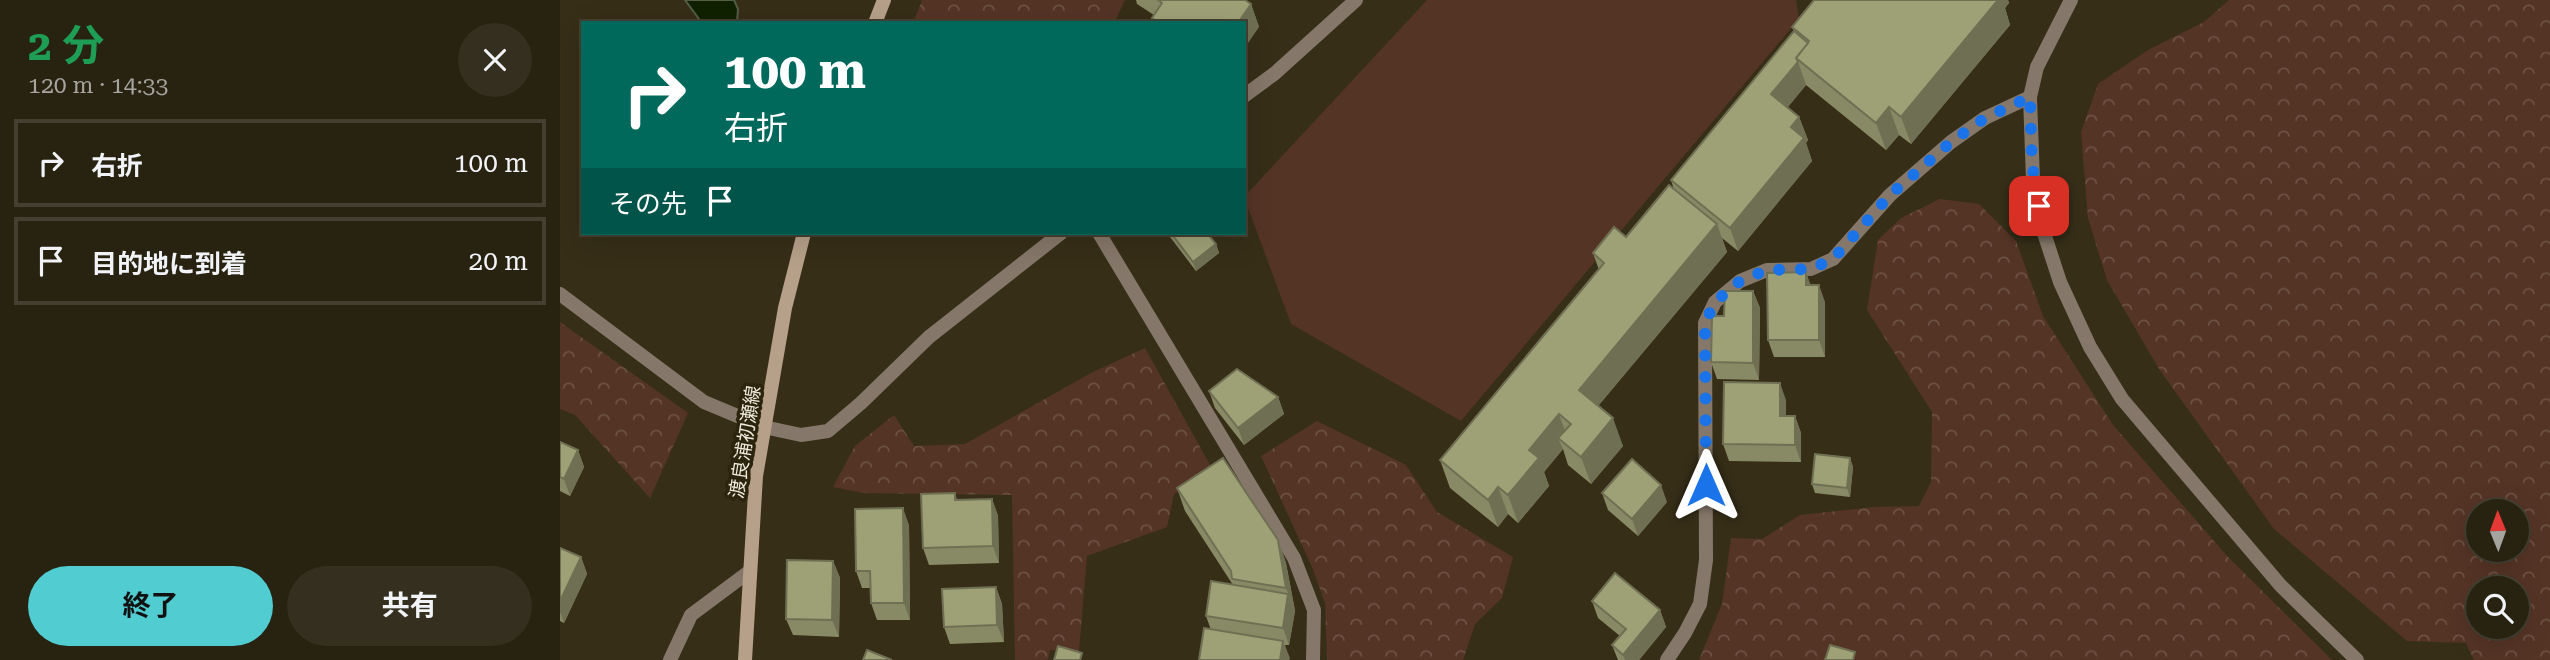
<!DOCTYPE html>
<html lang="ja">
<head>
<meta charset="utf-8">
<style>
  :root { --surface:#282211; --page:#342f1f; --text:#f1f3f6; --muted:#a5a49f; --line:#443f31; --accent:#51ccd1 }
  body { margin:0; font-family:"Roboto Serif","Noto Sans JP",serif; background:var(--page); color:var(--text); height:100vh; display:flex; flex-direction:column; font-size:26px; white-space:nowrap }
  * { box-sizing:border-box; margin:0 }
  p { font-size:23px; color:var(--muted) }
  .icon { flex:none; width:38px; height:38px; fill:none; stroke:currentColor; stroke-width:2; stroke-linecap:round; stroke-linejoin:round }
  .map { position:relative; flex:1; overflow:hidden }
  .drawer { display:flex; flex-direction:column; background:var(--surface); width:560px }
  .drawer>* { flex:none }
  .guide { position:absolute; left:21px; top:21px; width:665px; height:214px; border-radius:0px; box-shadow:0 7px 28px #0002,0 0 0 2px var(--line); background:#00695c; color:#fff; overflow:hidden }
  .needle { width:46px; rotate:359deg }
  .controls { position:absolute; left:1906px; top:499px; display:grid; gap:14px }
  .controls a { display:grid; place-items:center; width:63px; height:63px; border-radius:50%; background:var(--surface); box-shadow:0 7px 28px #0002,0 0 0 2px var(--line); font-size:35px }
  .pin { position:absolute; display:grid; place-items:center; width:60px; height:60px; color:#fff; margin:-30px; border-radius:14px; box-shadow:0 4px 10px #0006 }
  .me { position:absolute; width:77px; margin:-38px; rotate:0deg; stroke-linejoin:round; filter:drop-shadow(0 0 5px #0008) }
  .turn { display:flex; align-items:center; gap:24px; height:147px; padding:0 28px; font-size:32px }
  .turn .icon { width:91px; height:91px; stroke-width:2.5 }
  .turn b { display:block; font-size:49px; line-height:60px }
  .then { display:flex; align-items:center; height:66px; padding:0 28px; background:#0003; gap:14px; font-size:26px }
  .round { display:grid; place-items:center; flex:none; width:74px; height:74px; border-radius:37px; background:var(--page) }
  .summary { display:flex; align-items:center; justify-content:space-between; height:119px; padding:0 28px }
  h1 { font-size:42px; font-weight:700; line-height:52px; color:#1e9e55 }
  .action { display:flex; gap:14px; margin-top:auto; padding:14px 28px }
  .action a { flex:1; height:80px; border-radius:42px; background:var(--accent); color:#111; font-size:28px; font-weight:700; line-height:80px; text-align:center }
  .action a+a { background:var(--page); color:var(--text) }
  ul { padding:0; list-style:none }
  li { display:flex; align-items:center; gap:21px; height:88px; margin:0 14px 10px; padding:0 14px; border:4px solid var(--line); border-radius:0px }
  li div { flex:1 }
  li b { display:block; font-size:26px }
  li em { font-style:normal }
  main { display:flex; flex:1; min-height:0 }
  .map>svg:first-child { display:block }
  .forest { fill:url(#forest-crowns); fill-rule:evenodd }
  .garden { fill:#543425 }
  .water { fill:#102102; stroke:#535d43; stroke-width:2 }
  .lines { fill:none; stroke-linecap:round; stroke-linejoin:round }
  .lane { stroke:#857769; stroke-width:14 }
  .street { stroke:#857769; stroke-width:14 }
  .secondary { stroke:#b6a08a; stroke-width:14 }
  .wall { fill:#888a65 }
  .shaded-wall { fill:#6f7053 }
  .building { fill:#9ea076; stroke:#6f7053; stroke-width:2 }
  .route { stroke:#1a73e8; stroke-width:12; stroke-dasharray:0 21.6 }
  .labels { text-anchor:middle; dominant-baseline:central; stroke-width:7; stroke-linejoin:round; paint-order:stroke }
  .street-label { font-size:19px; fill:#efeadc; stroke:#2c240d }
</style>
</head>
<body>
<main>
<section class="drawer">
<div class="summary"><div><h1>2 分</h1><p>120 m · 14:33</p></div><a class="round"><svg class="icon" aria-label="close" viewBox="0 0 24 24"><path d="M6 6l12 12M18 6L6 18"/></svg></a></div>
<ul>
<li><svg class="icon" aria-label="right" viewBox="0 0 24 24"><path d="M7 20v-9h11M14 6l5 5-5 5"/></svg><div><b>右折</b></div><em>100 m</em></li>
<li><svg class="icon" aria-label="arrive" viewBox="0 0 24 24"><path d="M6 21V4h12l-3 4 3 4H6"/></svg><div><b>目的地に到着</b></div><em>20 m</em></li>
</ul>
<div class="action"><a>終了</a><a>共有</a></div>
</section>
<div class="map">
<svg width="1990" height="660" viewBox="0 0 1990 660">
  <defs>
    <pattern id="forest-crowns" width="20" height="18" patternUnits="userSpaceOnUse" patternTransform="scale(1.75)"><rect width="20" height="18" fill="#543425"/><path d="M2 6a3 3 0 1 1 6 0M12 15a3 3 0 1 1 6 0" fill="none" stroke="#6d5244"/></pattern>
  </defs>
  <rect width="100%" height="100%" fill="#362e17"/>
  <!-- forest -->
  <g class="forest">
    <path d="M 362,0 L 565,0 L 554,23 L 353,23 Z"/>
    <path d="M 1669,0 L 1990,0 L 1990,660 L 1914,660 L 1906,643 L 1847,641 L 1714,529 L 1599,369 L 1547,280 L 1528,218 L 1521,132 L 1538,84 L 1588,50 L 1644,22 ZM 1918,511 L 1956,511 L 1956,550 L 1918,550 ZM 1918,588 L 1956,588 L 1956,626 L 1918,626 Z"/>
    <path d="M 1380,199 L 1419,204 L 1456,241 L 1483,316 L 1553,425 L 1668,557 L 1772,660 L 1139,660 L 1162,604 L 1171,538 L 1202,539 L 1240,515 L 1314,507 L 1359,506 L 1371,482 L 1372,412 L 1307,310 L 1318,240 L 1341,218 Z"/>
    <path d="M 0,322 L 128,413 L 90,498 L 15,415 L 0,409 Z"/>
    <path d="M 585,348 L 654,472 L 614,494 L 607,527 L 527,556 L 519,651 L 490,650 L 488,660 L 455,660 L 452,495 L 303,493 L 273,487 L 295,446 L 334,415 L 354,446 L 405,444 L 531,373 Z"/>
    <path d="M 757,421 L 846,465 L 877,512 L 953,557 L 942,598 L 915,624 L 903,660 L 767,660 L 765,603 L 752,567 L 701,456 Z"/>
  </g>
  <!-- garden -->
  <path class="garden" d="M 867,0 L 1236,0 L 1239,19 L 901,421 L 731,324 L 684,197 Z"/>
  <!-- water -->
  <path class="water" d="M 125,0 L 174,0 L 178,9 L 177,22 L 142,23 Z"/>
  <g class="lines">
    <!-- lane -->
    <path class="lane" d="M 110,660 L 131,615 L 190,571"/>
    <!-- street -->
    <g class="street">
      <path d="M 1511,0 L 1477,67 L 1470,97 L 1473,180 L 1484,233 L 1500,282 L 1530,347 L 1562,399 L 1721,586 L 1797,660"/>
      <path d="M 684,96 L 714,74 L 796,0"/>
      <path d="M 539,233 L 734,558 L 754,610 L 753,660"/>
      <path d="M 0,294 L 144,402 L 204,427 L 241,435 L 268,431 L 301,403 L 369,337 L 501,233"/>
      <path d="M 1107,660 L 1125,633 L 1140,604 L 1146,560 L 1145,323 L 1155,302 L 1180,281 L 1207,270 L 1251,269 L 1273,259 L 1330,195 L 1391,142 L 1425,118 L 1470,97"/>
    </g>
    <!-- secondary -->
    <g class="secondary">
      <path d="M 315,23 L 324,0"/>
      <path d="M 185,660 L 196,476 L 225,308 L 244,233"/>
    </g>
  </g>
  <!-- wall -->
  <g class="wall">
    <path d="M 576,0 L 685,0 L 691,4 L 699,27 L 684,23 L 594,23 L 592,18 L 594,15 L 577,4 Z"/>
    <path d="M 1254,0 L 1448,0 L 1449,3 L 1445,8 L 1450,25 L 1351,144 L 1339,135 L 1326,150 L 1246,85 L 1227,108 L 1239,117 L 1248,140 L 1246,143 L 1252,161 L 1178,251 L 1162,238 L 1167,252 L 1038,406 L 1063,446 L 1031,484 L 1008,465 L 1003,449 L 984,472 L 989,486 L 958,523 L 948,514 L 938,527 L 890,488 L 880,460 L 1039,270 L 1033,253 L 1066,237 L 1114,190 L 1111,180 L 1234,31 L 1232,27 Z"/>
    <path d="M 607,233 L 647,233 L 656,244 L 659,253 L 636,271 Z"/>
    <path d="M 1246,272 L 1250,285 L 1265,302 L 1265,357 L 1214,357 L 1208,340 Z"/>
    <path d="M 1193,291 L 1200,308 L 1199,380 L 1157,379 L 1151,362 Z"/>
    <path d="M 649,391 L 718,397 L 724,414 L 684,445 L 655,408 Z"/>
    <path d="M 1226,400 L 1226,416 L 1235,416 L 1241,433 L 1241,462 L 1169,461 L 1163,444 Z"/>
    <path d="M 0,442 L 18,450 L 24,467 L 10,496 L 0,491 Z"/>
    <path d="M 1290,458 L 1293,467 L 1290,497 L 1255,493 L 1252,484 Z"/>
    <path d="M 617,488 L 718,540 L 726,563 L 735,611 L 729,645 L 725,645 L 729,660 L 639,660 L 651,630 L 646,616 L 673,585 L 625,511 Z"/>
    <path d="M 395,493 L 397,500 L 432,499 L 438,516 L 439,563 L 369,565 L 363,548 Z"/>
    <path d="M 1042,493 L 1107,502 L 1078,536 L 1048,510 Z"/>
    <path d="M 349,525 L 350,620 L 317,620 L 311,603 L 310,588 L 302,588 L 296,571 Z"/>
    <path d="M 0,548 L 21,557 L 27,574 L 4,623 L 0,621 Z"/>
    <path d="M 273,561 L 280,578 L 279,637 L 233,635 L 226,619 Z"/>
    <path d="M 436,587 L 442,604 L 444,642 L 390,644 L 384,627 Z"/>
    <path d="M 1032,601 L 1100,610 L 1106,627 L 1079,660 L 1058,660 L 1052,645 L 1060,636 L 1038,618 Z"/>
  </g>
  <!-- shaded-wall -->
  <g class="shaded-wall">
    <path d="M 1433,0 L 1448,0 L 1449,3 L 1445,8 L 1450,25 L 1351,144 L 1341,117 Z"/>
    <path d="M 691,4 L 699,27 L 684,49 L 684,23 L 678,23 Z"/>
    <path d="M 1238,62 L 1246,85 L 1219,118 L 1211,94 Z"/>
    <path d="M 1329,107 L 1339,135 L 1326,150 L 1316,123 Z"/>
    <path d="M 1239,117 L 1248,140 L 1246,143 L 1252,161 L 1178,251 L 1170,228 L 1231,127 Z"/>
    <path d="M 1157,224 L 1167,252 L 1029,417 L 1019,390 Z"/>
    <path d="M 656,244 L 659,253 L 636,271 L 633,262 Z"/>
    <path d="M 1246,272 L 1252,289 L 1246,285 Z"/>
    <path d="M 1259,285 L 1265,302 L 1265,357 L 1259,340 Z"/>
    <path d="M 1193,291 L 1200,308 L 1199,380 L 1193,363 Z"/>
    <path d="M 1220,383 L 1226,400 L 1226,433 L 1220,416 Z"/>
    <path d="M 718,397 L 724,414 L 684,445 L 678,428 Z"/>
    <path d="M 999,414 L 1009,442 L 998,438 L 1003,449 L 984,472 L 989,486 L 958,523 L 948,495 L 969,450 Z"/>
    <path d="M 1235,416 L 1241,433 L 1241,462 L 1235,445 Z"/>
    <path d="M 1053,418 L 1063,446 L 1031,484 L 1021,457 Z"/>
    <path d="M 18,450 L 24,467 L 10,496 L 4,479 Z"/>
    <path d="M 1290,458 L 1293,467 L 1290,497 L 1287,488 Z"/>
    <path d="M 1101,485 L 1107,502 L 1078,536 L 1072,519 Z"/>
    <path d="M 938,487 L 948,514 L 938,527 L 928,500 Z"/>
    <path d="M 432,499 L 438,516 L 439,563 L 433,546 Z"/>
    <path d="M 343,508 L 349,525 L 350,620 L 344,603 Z"/>
    <path d="M 718,540 L 726,563 L 735,611 L 726,588 Z"/>
    <path d="M 21,557 L 27,574 L 4,623 L 0,612 L 0,601 Z"/>
    <path d="M 273,561 L 280,578 L 279,637 L 272,620 Z"/>
    <path d="M 436,587 L 442,604 L 444,642 L 437,625 Z"/>
    <path d="M 728,594 L 735,611 L 729,645 L 723,628 Z"/>
    <path d="M 1100,610 L 1106,627 L 1079,660 L 1065,660 L 1063,655 Z"/>
    <path d="M 723,641 L 730,658 L 729,660 L 720,660 Z"/>
  </g>
  <!-- building -->
  <g class="building">
    <path d="M 598,0 L 685,0 L 691,4 L 678,23 L 599,23 L 592,18 L 602,3 Z"/>
    <path d="M 1254,0 L 1438,0 L 1341,117 L 1329,107 L 1316,123 L 1236,58 L 1249,41 L 1232,27 Z"/>
    <path d="M 1234,31 L 1248,43 L 1236,58 L 1238,62 L 1211,94 L 1239,117 L 1231,127 L 1244,138 L 1170,228 L 1111,180 Z"/>
    <path d="M 1109,185 L 1157,224 L 1019,390 L 1053,418 L 1021,457 L 998,438 L 1011,424 L 999,414 L 969,450 L 979,458 L 948,495 L 938,487 L 928,500 L 880,460 L 1044,263 L 1033,253 L 1054,227 L 1066,237 Z"/>
    <path d="M 611,233 L 647,233 L 656,244 L 633,262 Z"/>
    <path d="M 1246,272 L 1246,285 L 1259,285 L 1259,340 L 1208,340 L 1207,273 Z"/>
    <path d="M 1165,291 L 1193,291 L 1193,363 L 1151,362 L 1152,316 L 1164,316 Z"/>
    <path d="M 677,369 L 718,397 L 678,428 L 649,391 Z"/>
    <path d="M 1164,382 L 1220,383 L 1220,416 L 1235,416 L 1235,445 L 1163,444 Z"/>
    <path d="M 0,442 L 18,450 L 4,479 L 0,477 Z"/>
    <path d="M 1255,454 L 1290,458 L 1287,488 L 1252,484 Z"/>
    <path d="M 663,458 L 718,540 L 726,588 L 672,579 L 671,571 L 617,488 Z"/>
    <path d="M 1072,459 L 1101,485 L 1072,519 L 1042,493 Z"/>
    <path d="M 395,493 L 395,500 L 432,499 L 433,546 L 363,548 L 361,494 Z"/>
    <path d="M 343,508 L 344,603 L 311,603 L 310,571 L 296,571 L 295,509 Z"/>
    <path d="M 0,548 L 21,557 L 0,601 Z"/>
    <path d="M 227,560 L 273,561 L 272,620 L 226,619 Z"/>
    <path d="M 1055,573 L 1100,610 L 1063,655 L 1052,645 L 1066,629 L 1032,601 Z"/>
    <path d="M 651,581 L 728,594 L 723,628 L 646,616 Z"/>
    <path d="M 436,587 L 437,625 L 384,627 L 382,589 Z"/>
    <path d="M 644,628 L 723,641 L 720,660 L 639,660 Z"/>
    <path d="M 1270,645 L 1295,652 L 1293,660 L 1265,660 Z"/>
    <path d="M 498,646 L 522,653 L 520,660 L 494,660 Z"/>
    <path d="M 307,650 L 332,660 L 303,660 Z"/>
  </g>
  <g class="lines">
    <!-- route -->
    <path class="route" d="M 1146,485 L 1145,323 L 1155,302 L 1180,281 L 1207,270 L 1251,269 L 1273,259 L 1330,195 L 1391,142 L 1425,118 L 1470,97 L 1472,164 L 1479,206"/>
  </g>
  <g class="labels">
    <!-- street labels -->
    <g class="street-label">
      <text transform="translate(185 442) rotate(-81)">渡良浦初瀬線</text>
    </g>
  </g>
</svg>
<div class="controls">
<a><svg class="needle" viewBox="-14 -14 28 28"><path d="M0-13l5 13h-10z" fill="#e53935"/><path d="M0 13l5-13h-10z" fill="#a5a49f"/></svg></a>
<a><svg class="icon" aria-label="search" viewBox="0 0 24 24"><circle cx="10" cy="10" r="6"/><path d="M15 15l6 6"/></svg></a>
</div>
<div class="pin" style="left:1479px;top:206px;background:#d93025"><svg class="icon" aria-label="arrive" viewBox="0 0 24 24"><path d="M6 21V4h12l-3 4 3 4H6"/></svg></div>
<svg class="me" style="left:1146px;top:485px" viewBox="-20 -20 40 40"><path d="M0-17L14 15 0 8-14 15z" fill="#1a73e8" stroke="#fff" stroke-width="4"/></svg>
<div class="guide">
<div class="turn"><svg class="icon" aria-label="right" viewBox="0 0 24 24"><path d="M7 20v-9h11M14 6l5 5-5 5"/></svg><div><b>100 m</b>右折</div></div>
<div class="then">その先<svg class="icon" aria-label="arrive" viewBox="0 0 24 24"><path d="M6 21V4h12l-3 4 3 4H6"/></svg></div>
</div>
</div>
</main>
</body>
</html>
